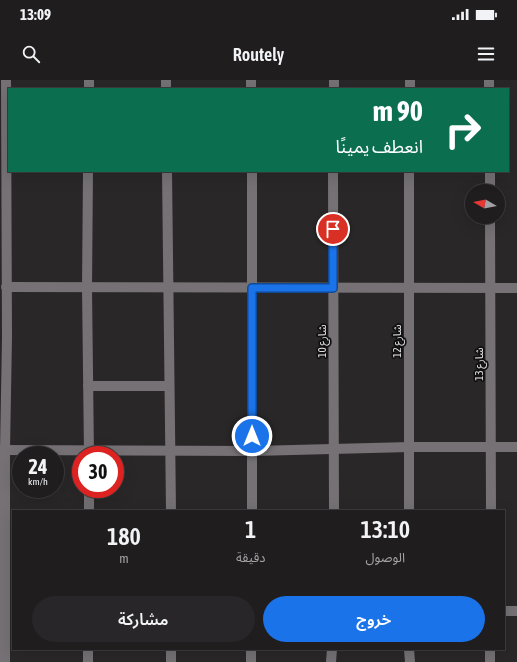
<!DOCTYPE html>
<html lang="ar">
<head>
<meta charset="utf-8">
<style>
  :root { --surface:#201d1f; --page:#282628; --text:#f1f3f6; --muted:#a2a2a4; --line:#3d3b3d; --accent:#1a73e8 }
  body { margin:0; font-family:"Asap Condensed","Noto Sans Arabic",sans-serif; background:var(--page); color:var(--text); direction:rtl; height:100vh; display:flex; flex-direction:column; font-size:15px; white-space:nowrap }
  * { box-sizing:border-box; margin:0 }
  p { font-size:13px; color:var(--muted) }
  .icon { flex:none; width:22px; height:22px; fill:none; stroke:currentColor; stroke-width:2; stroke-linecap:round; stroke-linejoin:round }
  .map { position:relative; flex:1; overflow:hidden; direction:ltr }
  .drawer { position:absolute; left:12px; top:430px; width:493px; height:140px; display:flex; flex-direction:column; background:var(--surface); border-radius:0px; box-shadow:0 4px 16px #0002,0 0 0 1px var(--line); direction:rtl }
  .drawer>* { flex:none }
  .banner { position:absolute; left:8px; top:8px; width:501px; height:84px; border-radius:0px; box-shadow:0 4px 16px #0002,0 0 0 1px var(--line); direction:rtl; background:#0b6e4f; color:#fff; overflow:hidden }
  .needle { width:26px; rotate:279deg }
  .controls { position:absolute; left:465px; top:104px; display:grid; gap:8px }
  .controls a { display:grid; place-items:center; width:40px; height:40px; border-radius:50%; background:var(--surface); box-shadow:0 4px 16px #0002,0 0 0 1px var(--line); font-size:20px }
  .speed { position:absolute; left:12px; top:366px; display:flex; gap:8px; font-size:20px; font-weight:700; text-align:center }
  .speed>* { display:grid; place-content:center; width:52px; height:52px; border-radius:50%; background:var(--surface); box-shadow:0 4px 16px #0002,0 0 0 1px var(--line); line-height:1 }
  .speed small { font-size:10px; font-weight:400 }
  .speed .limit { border:6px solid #d22; background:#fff; color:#111 }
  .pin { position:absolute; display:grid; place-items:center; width:34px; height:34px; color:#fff; margin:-17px; border:2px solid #fff; border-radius:50%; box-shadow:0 1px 4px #0007 }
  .me { position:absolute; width:44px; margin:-22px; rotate:0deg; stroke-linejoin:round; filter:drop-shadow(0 0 3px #0008) }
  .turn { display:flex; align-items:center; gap:14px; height:84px; padding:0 20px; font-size:18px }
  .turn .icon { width:52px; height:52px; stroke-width:2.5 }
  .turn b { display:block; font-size:28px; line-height:34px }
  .eta { display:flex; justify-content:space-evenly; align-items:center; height:68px; text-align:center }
  .eta b { font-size:24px; font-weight:600; line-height:28px }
  .button { display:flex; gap:8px; margin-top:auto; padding:8px 20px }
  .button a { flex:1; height:46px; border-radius:24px; background:var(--accent); color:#fff; font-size:16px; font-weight:600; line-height:46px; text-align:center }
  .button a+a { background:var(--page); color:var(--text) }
  .status { display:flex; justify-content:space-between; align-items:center; height:28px; padding:0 20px; background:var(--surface); direction:ltr }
  .status svg { height:11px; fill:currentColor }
  header { display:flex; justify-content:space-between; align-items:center; height:52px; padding:0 20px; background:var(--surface); font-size:18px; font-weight:600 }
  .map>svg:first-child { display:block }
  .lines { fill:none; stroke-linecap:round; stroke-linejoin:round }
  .minor { stroke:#757174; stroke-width:10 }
  .route-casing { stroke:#114b97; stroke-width:10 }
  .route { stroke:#1a73e8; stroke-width:7 }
  .labels { text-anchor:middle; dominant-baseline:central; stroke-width:3.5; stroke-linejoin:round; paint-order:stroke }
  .street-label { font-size:11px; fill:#e2e0e1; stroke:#111011 }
</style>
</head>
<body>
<div class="status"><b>13:09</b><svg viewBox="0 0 49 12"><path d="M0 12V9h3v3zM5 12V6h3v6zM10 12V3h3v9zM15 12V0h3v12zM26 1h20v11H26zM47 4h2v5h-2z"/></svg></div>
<header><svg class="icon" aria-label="menu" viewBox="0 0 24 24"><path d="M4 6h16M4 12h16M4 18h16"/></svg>Routely<svg class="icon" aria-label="search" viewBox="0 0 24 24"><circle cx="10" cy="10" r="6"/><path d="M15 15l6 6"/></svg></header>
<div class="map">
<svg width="517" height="582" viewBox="0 0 517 582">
  <rect width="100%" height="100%" fill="#2a2729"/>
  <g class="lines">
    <!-- minor -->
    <g class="minor">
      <path d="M 166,0 L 166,9"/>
      <path d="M 251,0 L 251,9"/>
      <path d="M 489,0 L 489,9"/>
      <path d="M 89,9 L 89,0"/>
      <path d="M 334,9 L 334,0"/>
      <path d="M 410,9 L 410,0"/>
      <path d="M 88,91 L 87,208 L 89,375"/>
      <path d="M 167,91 L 171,431"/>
      <path d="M 333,91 L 334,431"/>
      <path d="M 409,91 L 409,431"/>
      <path d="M 490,91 L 490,111"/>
      <path d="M 490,137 L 491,431"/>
      <path d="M 6,207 L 517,208"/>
      <path d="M 88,306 L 169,306"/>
      <path d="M 0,370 L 252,371 L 410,367 L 517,367"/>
      <path d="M 89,431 L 89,409"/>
      <path d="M 252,431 L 252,91"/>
      <path d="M 504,531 L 517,531"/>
      <path d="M 409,569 L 410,582"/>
      <path d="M 490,569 L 490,582"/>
      <path d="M 5,582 L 5,370 L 7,257 L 6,0"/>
      <path d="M 88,582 L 88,569"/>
      <path d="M 171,582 L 171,569"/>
      <path d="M 251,582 L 251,569"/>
      <path d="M 331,582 L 332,569"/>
    </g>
  </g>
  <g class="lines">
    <!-- route casing -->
    <g class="route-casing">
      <path id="route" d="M 252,356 L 252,208 L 333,208 L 333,149"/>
    </g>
    <!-- route -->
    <use href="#route" class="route"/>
  </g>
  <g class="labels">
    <!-- street labels -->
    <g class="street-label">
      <text transform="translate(322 261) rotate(-90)">شارع 10</text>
      <text transform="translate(397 261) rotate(-90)">شارع 12</text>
      <text transform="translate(479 284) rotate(-90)">شارع 13</text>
    </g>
  </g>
</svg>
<div class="controls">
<a><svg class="needle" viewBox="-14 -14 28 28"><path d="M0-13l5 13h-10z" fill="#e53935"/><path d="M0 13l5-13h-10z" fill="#a2a2a4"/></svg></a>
</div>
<div class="speed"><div>24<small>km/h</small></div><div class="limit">30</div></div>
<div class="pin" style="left:333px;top:149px;background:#d93025"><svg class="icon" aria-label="arrive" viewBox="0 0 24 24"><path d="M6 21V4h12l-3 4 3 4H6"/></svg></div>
<svg class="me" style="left:252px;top:356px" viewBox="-20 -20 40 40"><circle r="17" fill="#1a73e8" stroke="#fff" stroke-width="3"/><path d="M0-11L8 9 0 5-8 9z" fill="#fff"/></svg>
<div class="banner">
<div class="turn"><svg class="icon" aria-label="right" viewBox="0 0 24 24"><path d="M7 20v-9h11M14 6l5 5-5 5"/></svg><div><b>90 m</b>انعطف يمينًا</div></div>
</div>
<section class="drawer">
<div class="eta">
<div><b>13:10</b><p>الوصول</p></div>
<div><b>1</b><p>دقيقة</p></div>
<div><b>180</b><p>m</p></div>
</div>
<div class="button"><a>خروج</a><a>مشاركة</a></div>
</section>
</div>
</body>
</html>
